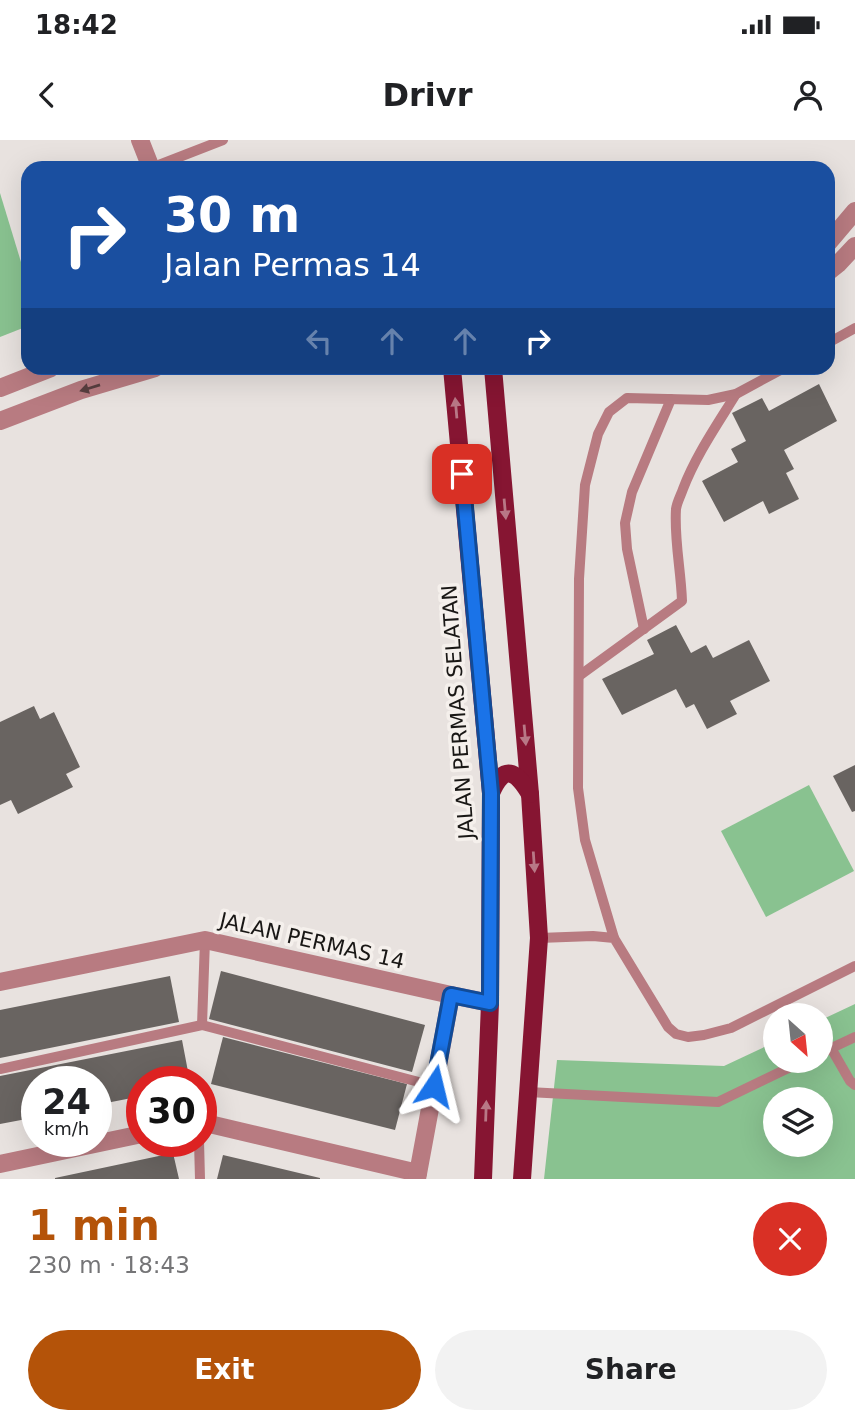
<!DOCTYPE html>
<html lang="en">
<head>
<meta charset="utf-8">
<style>
  :root { --surface:#fff; --page:#f2f2f2; --text:#202124; --muted:#757577; --accent:#b45309 }
  body { margin:0; font-family:"DejaVu Sans",sans-serif; background:var(--page); color:var(--text); height:100vh; display:flex; flex-direction:column; font-size:26px; white-space:nowrap }
  * { box-sizing:border-box; margin:0 }
  p { font-size:23px; color:var(--muted) }
  .icon { flex:none; width:38px; height:38px; fill:none; stroke:currentColor; stroke-width:2; stroke-linecap:round; stroke-linejoin:round }
  .map { position:relative; height:1039px; overflow:hidden }
  .details { display:flex; flex-direction:column; background:var(--surface); flex:1 }
  .details>* { flex:none }
  .hud { position:absolute; left:21px; top:21px; width:814px; height:214px; border-radius:21px; box-shadow:0 7px 28px #0002; background:#1a4fa0; color:#fff; overflow:hidden }
  .needle { width:46px; rotate:153deg }
  .fabs { position:absolute; left:763px; top:863px; display:grid; gap:14px }
  .fabs a { display:grid; place-items:center; width:70px; height:70px; border-radius:50%; background:var(--surface); box-shadow:0 7px 28px #0002; font-size:35px }
  .speed { position:absolute; left:21px; top:926px; display:flex; gap:14px; font-size:35px; font-weight:700; text-align:center }
  .speed>* { display:grid; place-content:center; width:91px; height:91px; border-radius:50%; background:var(--surface); box-shadow:0 7px 28px #0002; line-height:1 }
  .speed small { font-size:18px; font-weight:400 }
  .speed .limit { border:10px solid #d22; background:#fff; color:#111 }
  .pin { position:absolute; display:grid; place-items:center; width:60px; height:60px; color:#fff; margin:-30px; border-radius:14px; box-shadow:0 4px 10px #0006 }
  .me { position:absolute; width:77px; margin:-38px; rotate:10deg; stroke-linejoin:round; filter:drop-shadow(0 0 5px #0008) }
  .turn { display:flex; align-items:center; gap:24px; height:147px; padding:0 28px; font-size:32px }
  .turn .icon { width:91px; height:91px; stroke-width:2.5 }
  .turn b { display:block; font-size:49px; line-height:60px }
  .lanes { display:flex; align-items:center; height:66px; padding:0 28px; background:#0003; justify-content:center; gap:35px; direction:ltr }
  .lanes .off { opacity:.35 }
  .round { display:grid; place-items:center; flex:none; width:74px; height:74px; border-radius:37px; background:var(--page) }
  .headline { display:flex; align-items:center; justify-content:space-between; height:119px; padding:0 28px }
  h1 { font-size:42px; font-weight:700; line-height:52px; color:var(--accent) }
  .primary-button { display:flex; gap:14px; margin-top:auto; padding:14px 28px }
  .primary-button a { flex:1; height:80px; border-radius:42px; background:var(--accent); color:#fff; font-size:28px; font-weight:700; line-height:80px; text-align:center }
  .primary-button a+a { background:var(--page); color:var(--text) }
  .status { display:flex; justify-content:space-between; align-items:center; height:49px; padding:0 35px; background:var(--surface); direction:ltr }
  .status svg { height:19px; fill:currentColor }
  header { display:flex; justify-content:space-between; align-items:center; height:91px; padding:0 28px; background:var(--surface); font-size:32px; font-weight:700 }
  .map>svg:first-child { display:block }
  .green { fill:#89c290; fill-rule:evenodd }
  .building { fill:#696461 }
  .lines { fill:none; stroke-linecap:round; stroke-linejoin:round }
  .lane { stroke:#b87b81; stroke-width:10 }
  .street { stroke:#b87b81; stroke-width:18 }
  .primary { stroke:#861532; stroke-width:18 }
  .oneway { fill:#593f40 }
  .oneway2 { fill:#b87886 }
  .route-casing { stroke:#114b97; stroke-width:18 }
  .route { stroke:#1a73e8; stroke-width:12 }
  .labels { text-anchor:middle; dominant-baseline:central; stroke-width:7; stroke-linejoin:round; paint-order:stroke }
  .street-label { font-size:21px; fill:#191715; stroke:#f5f0ec }
</style>
</head>
<body>
<div class="status"><b>18:42</b><svg viewBox="0 0 49 12"><path d="M0 12V9h3v3zM5 12V6h3v6zM10 12V3h3v9zM15 12V0h3v12zM26 1h20v11H26zM47 4h2v5h-2z"/></svg></div>
<header><svg class="icon" aria-label="back" viewBox="0 0 24 24"><path d="M15 5l-7 7 7 7"/></svg>Drivr<svg class="icon" aria-label="person" viewBox="0 0 24 24"><circle cx="12" cy="8" r="4"/><path d="M4 21q1-7 8-7t8 7"/></svg></header>
<div class="map">
<svg width="855" height="1039" viewBox="0 0 855 1039">
  <rect width="100%" height="100%" fill="#e8e2df"/>
  <!-- green -->
  <g class="green">
    <path d="M 0,53 L 28,145 L 28,186 L 0,197 Z"/>
    <path d="M 809,645 L 854,731 L 766,777 L 721,691 Z"/>
    <path d="M 855,864 L 855,1039 L 544,1039 L 557,920 L 724,926 L 775,902 L 775,920 L 821,920 L 821,880 ZM 775,959 L 821,959 L 821,1004 L 775,1004 Z"/>
  </g>
  <!-- building -->
  <g class="building">
    <path d="M 819,244 L 837,281 L 784,310 L 794,329 L 786,333 L 799,359 L 769,374 L 763,361 L 724,382 L 702,341 L 738,322 L 731,309 L 746,301 L 732,273 L 762,258 L 769,271 Z"/>
    <path d="M 676,485 L 691,513 L 706,505 L 713,518 L 749,500 L 770,541 L 730,561 L 737,574 L 707,589 L 694,564 L 686,568 L 676,549 L 622,575 L 602,539 L 654,514 L 647,500 Z"/>
    <path d="M 34,566 L 40,579 L 54,572 L 80,627 L 66,634 L 73,647 L 18,674 L 11,660 L 0,665 L 0,582 Z"/>
    <path d="M 855,625 L 855,671 L 852,672 L 833,636 Z"/>
    <path d="M 221,831 L 425,885 L 412,932 L 209,879 Z"/>
    <path d="M 170,836 L 179,882 L 0,918 L 0,870 Z"/>
    <path d="M 223,897 L 407,944 L 395,990 L 211,944 Z"/>
    <path d="M 182,900 L 190,942 L 142,942 L 142,956 L 96,965 L 96,942 L 37,942 L 37,977 L 0,984 L 0,936 Z"/>
    <path d="M 173,1013 L 179,1039 L 55,1039 L 55,1038 Z"/>
    <path d="M 223,1015 L 320,1038 L 320,1039 L 217,1039 Z"/>
  </g>
  <g class="lines">
    <!-- lane -->
    <g class="lane">
      <path d="M 151,28 L 223,0"/>
      <path d="M 828,203 L 855,188"/>
      <path d="M 644,489 L 627,409 L 625,383 L 632,352 L 671,259"/>
      <path d="M 579,536 L 682,461 C 681,430 674,400 676,369 C 677,362 681,355 683,349 C 696,315 717,285 736,254"/>
      <path d="M 539,798 L 593,796 L 614,798 L 668,887 L 676,894 L 688,897 L 704,895 L 731,888 L 855,826"/>
      <path d="M 614,798 L 585,700 L 578,648 L 579,439 L 585,345 L 598,294 L 609,272 L 627,258 L 708,260 L 736,254 L 784,228"/>
      <path d="M 202,885 L 205,800"/>
      <path d="M 831,908 L 850,941 L 855,945"/>
      <path d="M 821,913 L 855,897"/>
      <path d="M 0,929 L 202,885 L 434,946"/>
      <path d="M 528,952 L 718,962 L 805,920"/>
      <path d="M 199,1001 L 200,1039"/>
    </g>
    <!-- street -->
    <g class="street">
      <path d="M 140,0 L 151,28"/>
      <path d="M 828,103 L 855,71"/>
      <path d="M 828,132 L 838,124 L 855,106"/>
      <path d="M 0,248 L 51,228"/>
      <path d="M 0,281 L 81,250 L 155,228"/>
      <path d="M 0,842 L 205,800 L 451,855 L 490,863"/>
      <path d="M 201,982 L 418,1033"/>
      <path d="M 0,1024 L 142,994"/>
      <path d="M 417,1039 L 451,855"/>
    </g>
    <!-- primary -->
    <g class="primary">
      <path d="M 452,228 L 491,653 L 490,863 L 483,1039"/>
      <path d="M 493,228 L 530,654 L 539,798 L 522,1039"/>
      <path d="M 491,653 C 504,623 516,631 530,654"/>
    </g>
  </g>
  <!-- one-way arrows -->
  <defs><path id="oneway-solid" d="M-6-.8H1V-3.2L6.5 0L1 3.2V.8H-6Z" transform="scale(1.75)"/></defs>
  <use class="oneway" href="#oneway-solid" transform="translate(90 248) rotate(163)"/>
  <g class="oneway2">
    <use href="#oneway-solid" transform="translate(456 268) rotate(-95)"/>
    <use href="#oneway-solid" transform="translate(505 369) rotate(85)"/>
    <use href="#oneway-solid" transform="translate(525 595) rotate(85)"/>
    <use href="#oneway-solid" transform="translate(534 722) rotate(86)"/>
    <use href="#oneway-solid" transform="translate(486 971) rotate(-88)"/>
  </g>
  <g class="lines">
    <!-- route casing -->
    <g class="route-casing">
      <path id="route" d="M 434,946 L 451,855 L 490,863 L 491,653 L 462,334"/>
    </g>
    <!-- route -->
    <use href="#route" class="route"/>
  </g>
  <g class="labels">
    <!-- street labels -->
    <g class="street-label">
      <text transform="translate(458 572) rotate(-94)">JALAN PERMAS SELATAN</text>
      <text transform="translate(312 801) rotate(13)">JALAN PERMAS 14</text>
    </g>
  </g>
</svg>
<div class="fabs">
<a><svg class="needle" viewBox="-14 -14 28 28"><path d="M0-13l5 13h-10z" fill="#e53935"/><path d="M0 13l5-13h-10z" fill="#757577"/></svg></a>
<a><svg class="icon" aria-label="layers" viewBox="0 0 24 24"><path d="M12 4l9 5-9 5-9-5zM3 14l9 5 9-5"/></svg></a>
</div>
<div class="speed"><div>24<small>km/h</small></div><div class="limit">30</div></div>
<div class="pin" style="left:462px;top:334px;background:#d93025"><svg class="icon" aria-label="arrive" viewBox="0 0 24 24"><path d="M6 21V4h12l-3 4 3 4H6"/></svg></div>
<svg class="me" style="left:434px;top:946px" viewBox="-20 -20 40 40"><path d="M0-17L14 15 0 8-14 15z" fill="#1a73e8" stroke="#fff" stroke-width="4"/></svg>
<div class="hud">
<div class="turn"><svg class="icon" aria-label="right" viewBox="0 0 24 24"><path d="M7 20v-9h11M14 6l5 5-5 5"/></svg><div><b>30 m</b>Jalan Permas 14</div></div>
<div class="lanes"><svg class="icon off" aria-label="left" viewBox="0 0 24 24"><path d="M17 20v-9H6M10 6l-5 5 5 5"/></svg><svg class="icon off" aria-label="ahead" viewBox="0 0 24 24"><path d="M12 20V5M6 11l6-6 6 6"/></svg><svg class="icon off" aria-label="ahead" viewBox="0 0 24 24"><path d="M12 20V5M6 11l6-6 6 6"/></svg><svg class="icon" aria-label="right" viewBox="0 0 24 24"><path d="M7 20v-9h11M14 6l5 5-5 5"/></svg></div>
</div>
</div>
<section class="details">
<div class="headline"><div><h1>1 min</h1><p>230 m · 18:43</p></div><a class="round" style="background:#d93025;color:#fff"><svg class="icon" aria-label="close" viewBox="0 0 24 24"><path d="M6 6l12 12M18 6L6 18"/></svg></a></div>
<div class="primary-button"><a>Exit</a><a>Share</a></div>
</section>
</body>
</html>
